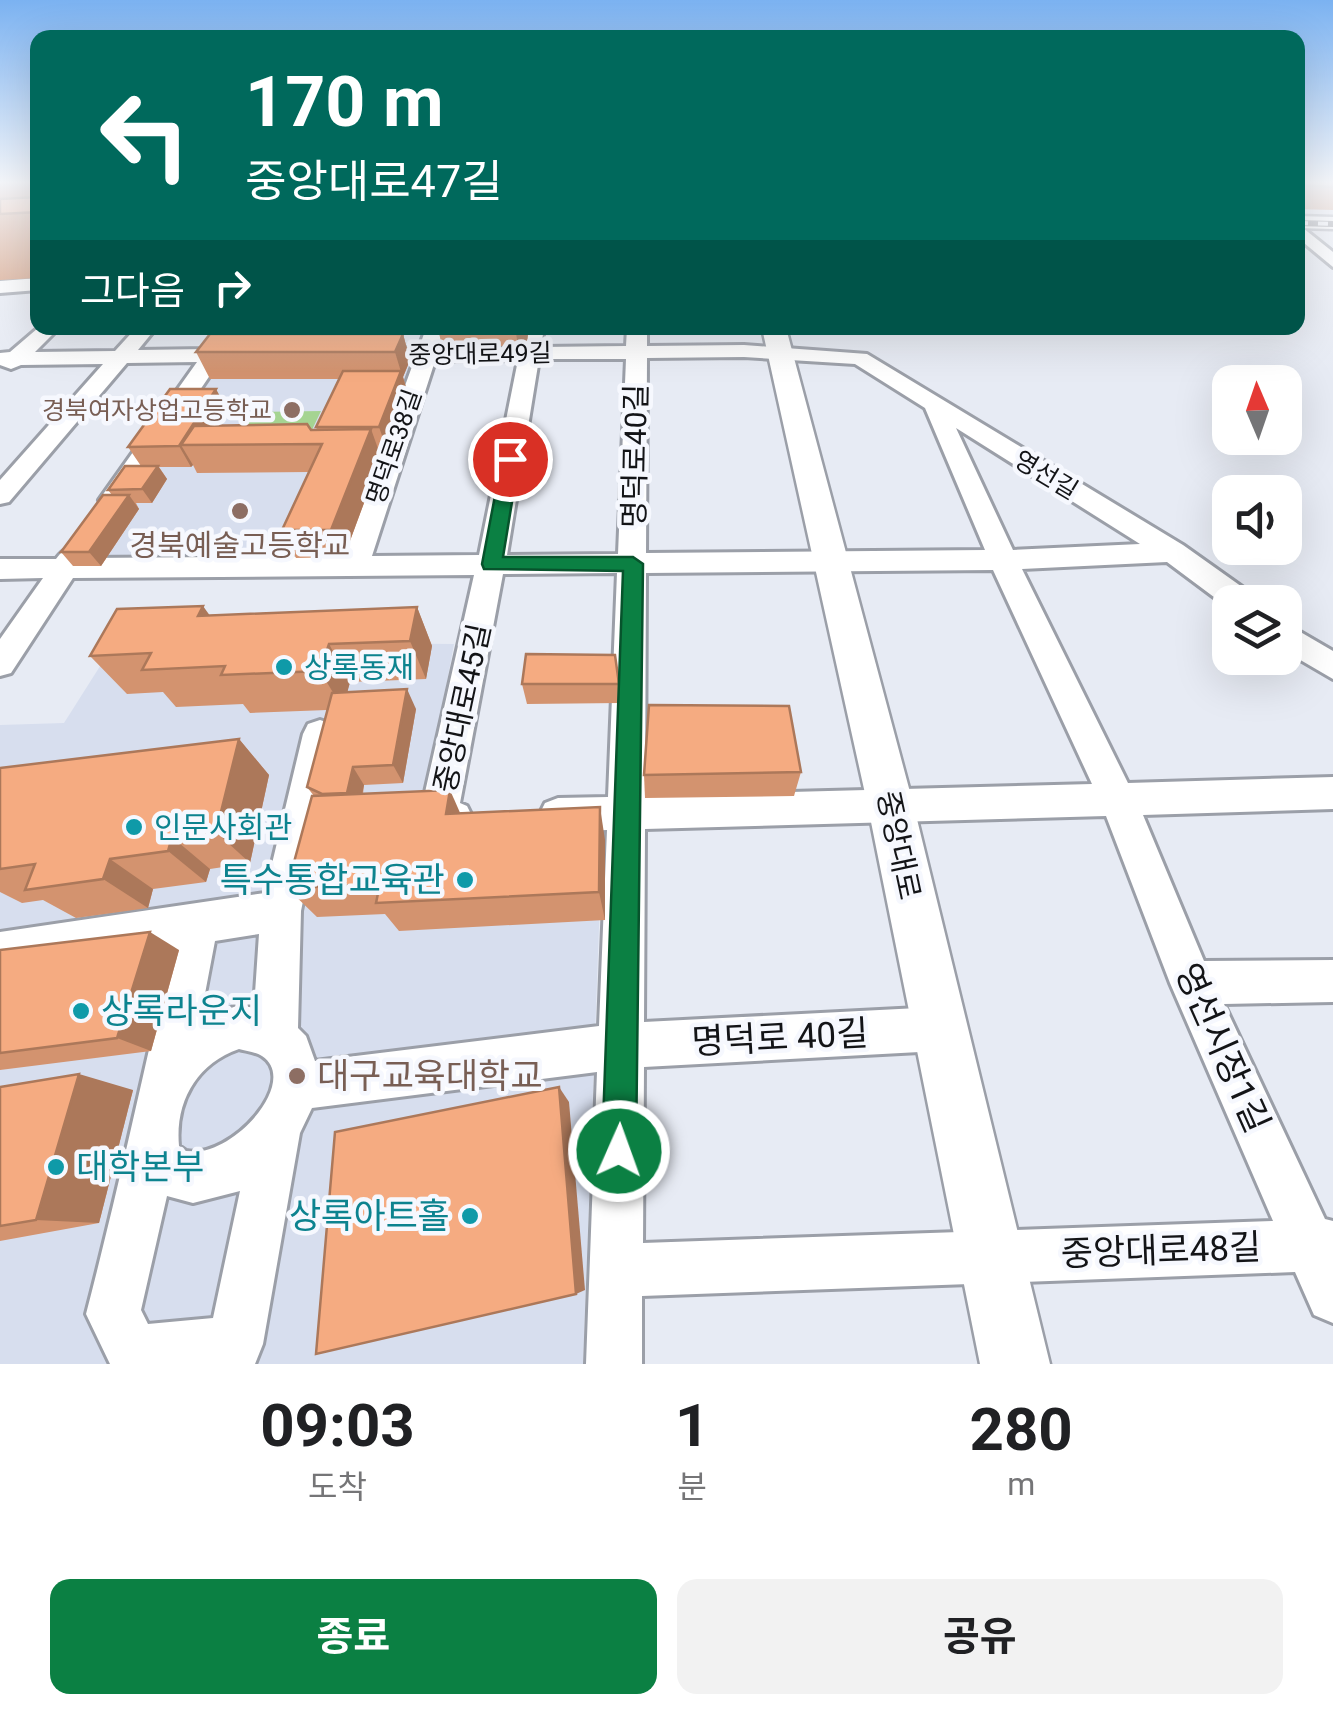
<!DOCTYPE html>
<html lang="ko">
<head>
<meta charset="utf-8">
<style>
  :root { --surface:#fff; --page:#f2f2f2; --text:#202124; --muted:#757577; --accent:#0b8043 }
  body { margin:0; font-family:Roboto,"Noto Sans KR",sans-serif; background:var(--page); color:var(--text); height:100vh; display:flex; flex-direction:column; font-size:38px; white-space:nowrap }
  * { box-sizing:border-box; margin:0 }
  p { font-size:32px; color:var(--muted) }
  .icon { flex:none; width:55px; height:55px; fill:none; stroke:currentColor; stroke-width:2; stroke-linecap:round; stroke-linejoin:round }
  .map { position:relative; height:1364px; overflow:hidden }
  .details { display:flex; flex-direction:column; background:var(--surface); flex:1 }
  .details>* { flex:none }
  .banner { position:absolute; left:30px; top:30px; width:1275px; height:305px; border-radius:20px; box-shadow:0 10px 40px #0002; background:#00695c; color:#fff; overflow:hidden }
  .needle { width:65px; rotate:358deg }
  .tools { position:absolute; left:1212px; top:365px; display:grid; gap:20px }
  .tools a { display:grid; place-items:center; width:90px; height:90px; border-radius:20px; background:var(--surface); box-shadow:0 10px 40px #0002; font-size:50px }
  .pin { position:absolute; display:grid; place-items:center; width:85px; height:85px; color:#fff; margin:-42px; border:5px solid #fff; border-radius:50%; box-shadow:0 2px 10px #0007 }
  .me { position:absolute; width:110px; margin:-55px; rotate:2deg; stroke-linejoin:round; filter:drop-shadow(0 0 8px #0008) }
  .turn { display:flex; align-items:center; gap:35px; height:210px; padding:0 50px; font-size:45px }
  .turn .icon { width:130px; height:130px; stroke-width:2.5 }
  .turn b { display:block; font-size:70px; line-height:85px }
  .then { display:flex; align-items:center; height:95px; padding:0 50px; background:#0003; gap:20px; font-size:38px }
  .eta { display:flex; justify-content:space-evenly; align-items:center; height:170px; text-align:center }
  .eta b { font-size:60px; font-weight:700; line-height:70px }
  .cta { display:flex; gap:20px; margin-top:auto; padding:20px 50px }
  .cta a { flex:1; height:115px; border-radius:20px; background:var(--accent); color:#fff; font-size:40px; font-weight:700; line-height:115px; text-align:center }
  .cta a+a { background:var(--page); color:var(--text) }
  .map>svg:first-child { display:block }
  .built { fill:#d7deee }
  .green { fill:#a5d492 }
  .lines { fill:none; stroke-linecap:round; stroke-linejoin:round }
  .minor-casing { stroke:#9b9fa8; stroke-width:6 }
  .major-casing { stroke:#9b9fa8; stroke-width:5 }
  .minor { fill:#fff; fill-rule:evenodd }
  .major { fill:#fff; fill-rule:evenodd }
  .rail-casing { stroke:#787a80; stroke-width:6 }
  .rail { stroke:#f6f8fe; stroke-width:4; stroke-dasharray:10; stroke-linecap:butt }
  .wall { fill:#d3936f }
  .shaded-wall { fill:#ac785a }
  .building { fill:#f5ab81; stroke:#ac785a; stroke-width:2.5 }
  .route { fill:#0b8043; stroke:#07532c; stroke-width:2.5 }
  .education-dot { fill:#8d6e63; stroke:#f6f8fe; stroke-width:4 }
  .culture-dot { fill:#0f9aa8; stroke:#f6f8fe; stroke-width:4 }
  .labels { text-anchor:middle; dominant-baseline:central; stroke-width:9; stroke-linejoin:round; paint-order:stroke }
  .far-street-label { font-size:25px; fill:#131417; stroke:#f6f8fe }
  .far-education-label { font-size:25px; fill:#785e54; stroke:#f6f8fe; text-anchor:end }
  .street-label { font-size:30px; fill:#131417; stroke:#f6f8fe }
  .education-label { font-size:30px; fill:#785e54; stroke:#f6f8fe }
  .culture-label { font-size:30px; fill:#0d838f; stroke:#f6f8fe; text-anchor:start }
  .near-culture-label { font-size:35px; fill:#0d838f; stroke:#f6f8fe; text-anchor:end }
  .near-street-label { font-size:35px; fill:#131417; stroke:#f6f8fe }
  .near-education-label { font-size:35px; fill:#785e54; stroke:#f6f8fe; text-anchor:start }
</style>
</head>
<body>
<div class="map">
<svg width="1333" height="1364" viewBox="0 0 1333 1364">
  <rect width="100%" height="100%" fill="#e7ebf4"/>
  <!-- built -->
  <g class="built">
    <path d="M 412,363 L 344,557 L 84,562 L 217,364 Z"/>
    <path d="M 116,641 L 454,644 L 414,861 L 602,845 L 583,1364 L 0,1364 L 0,725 L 64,723 Z"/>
  </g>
  <!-- green -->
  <path class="green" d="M 321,411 L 310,434 L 238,435 L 252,412 Z"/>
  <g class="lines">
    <!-- minor casing -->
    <g class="minor-casing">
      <g id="minor">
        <path d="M 1298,224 L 1333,252 L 1333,267 L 1298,238 Z"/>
        <path d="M 38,278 L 38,290 L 0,293 L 0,281 Z"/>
        <path d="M 38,328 L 59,328 L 35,352 L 115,351 L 136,328 L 156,328 L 138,350 L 207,349 L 222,328 L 242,328 L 228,349 L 247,351 L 251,355 L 240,361 L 219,362 L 121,506 L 112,508 L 99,500 L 197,362 L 127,363 L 9,502 L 0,504 L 0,480 L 103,364 L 21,365 L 11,369 L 0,365 L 0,353 L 10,352 Z"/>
        <path d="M 426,328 L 446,328 L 440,348 L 520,347 L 524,328 L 544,328 L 541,347 L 626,346 L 627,328 L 647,328 L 647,346 L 744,345 L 867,354 L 1183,545 L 1252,594 L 1256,602 L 1230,602 L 1230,609 L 1167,562 L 1022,569 L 1128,783 L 1333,777 L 1333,809 L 1143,815 L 1204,961 L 1333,960 L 1333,1002 L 1224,1004 L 1325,1219 L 1333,1221 L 1333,1323 L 1314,1315 L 1295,1272 L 642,1296 L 642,1364 L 586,1364 L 597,1072 L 312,1108 L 300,1133 L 263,1344 L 255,1364 L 110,1364 L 86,1314 C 118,1191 144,1071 172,948 L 0,974 L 0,932 L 265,893 L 303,734 L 308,724 L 320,720 L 332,724 L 337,734 L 301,911 L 298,1028 L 306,1036 L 315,1061 L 599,1026 L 607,830 L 558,832 L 545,827 L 539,815 L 545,803 L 558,798 L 608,797 L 617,573 L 503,574 L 460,803 L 467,806 L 473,818 L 467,830 C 451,836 441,837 425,831 L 419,819 L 474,575 L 73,578 L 11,673 L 0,676 L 0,639 L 43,578 L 0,579 L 0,559 L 56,559 C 64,548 70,546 83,549 L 86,558 L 343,556 L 414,361 L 364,361 L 353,355 L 364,349 L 419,348 ZM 744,357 L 855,364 L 925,408 L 985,550 L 646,553 L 647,358 ZM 539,359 L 626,359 L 618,554 L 507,555 ZM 518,360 L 479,555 L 372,556 L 435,361 ZM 956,428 L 1140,544 L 1013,550 ZM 993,570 L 1092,784 L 645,796 L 646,573 ZM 1106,816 L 1170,983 L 1273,1221 L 643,1243 L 644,1067 L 938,1051 L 954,1045 L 960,1029 L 954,1013 L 938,1007 L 644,1022 L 645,829 ZM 259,934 L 254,1008 L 239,1005 L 200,1020 L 215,941 ZM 239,1049 C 246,1051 256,1052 262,1056 C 301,1081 231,1160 186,1151 L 179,1146 C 175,1102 196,1064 239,1049 ZM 240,1191 L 213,1318 L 148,1324 L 141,1310 L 167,1196 L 193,1203 Z"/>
        <path d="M 1285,623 L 1333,651 L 1333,679 L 1285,651 Z"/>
      </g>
    </g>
    <!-- major casing -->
    <g class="major-casing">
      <g id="major">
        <path d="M 1298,216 L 1333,217 L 1333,229 L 1298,228 Z"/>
        <path d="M 762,328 L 786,328 L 914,807 L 1050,1364 L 980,1364 L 868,807 Z"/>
      </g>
    </g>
    <!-- minor -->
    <use href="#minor" class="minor"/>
    <!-- major -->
    <use href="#major" class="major"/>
    <!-- rail casing -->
    <g class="rail-casing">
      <path id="rail" d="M 1298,223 L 1333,224"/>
    </g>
    <!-- rail -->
    <use href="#rail" class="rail"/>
  </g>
  <!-- wall -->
  <g class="wall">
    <path d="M 0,181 L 38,181 L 38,278 L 0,280 Z"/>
    <path d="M 1298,181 L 1333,181 L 1333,210 L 1298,209 Z"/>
    <path d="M 441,328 L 527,328 L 528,334 L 527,342 L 518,346 L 442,346 L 439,333 Z"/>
    <path d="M 713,328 L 729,328 L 729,329 L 714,330 Z"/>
    <path d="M 403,334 L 410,360 L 403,377 L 407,391 L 386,447 L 378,447 L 381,457 L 344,557 L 296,558 L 282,530 L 309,472 L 197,473 L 193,465 L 191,467 L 159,467 L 167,479 L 152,503 L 136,503 L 139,509 L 101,566 L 73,566 L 61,552 L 112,495 L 108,490 L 141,466 L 128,447 L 227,409 L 217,426 L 317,430 L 316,427 L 340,379 L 210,379 L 196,352 Z"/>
    <path d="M 417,607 L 432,646 L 426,679 L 350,682 L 347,692 L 416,709 L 403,783 L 364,785 L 363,794 L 605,840 L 605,920 L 399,931 L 385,914 L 317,917 L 287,888 L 314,796 L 307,787 L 327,710 L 250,713 L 243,704 L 176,707 L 163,692 L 127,694 L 90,656 L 210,615 Z"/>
    <path d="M 522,684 L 619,684 L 620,703 L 527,704 Z"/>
    <path d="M 239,739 L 269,775 L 250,863 L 210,869 L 206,882 L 153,889 L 148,908 L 76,918 L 43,900 L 22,903 L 0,892 L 0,768 Z"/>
    <path d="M 801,772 L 794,796 L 645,798 L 644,775 Z"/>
    <path d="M 0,950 L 179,950 L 151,1051 L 0,1070 Z"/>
    <path d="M 0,1087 L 133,1090 L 99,1223 L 0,1241 Z"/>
  </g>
  <!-- shaded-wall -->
  <g class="shaded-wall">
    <path d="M 525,328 L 527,328 L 528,334 L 527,342 L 518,346 L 516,333 Z"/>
    <path d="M 403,334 L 410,360 L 403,377 L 407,391 L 386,447 L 379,427 L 401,372 L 395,352 Z"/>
    <path d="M 216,389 L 227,409 L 205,445 L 181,445 L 193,465 L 191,467 L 179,446 Z"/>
    <path d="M 371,429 L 381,457 L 344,557 L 331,530 Z"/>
    <path d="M 158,466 L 167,479 L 152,503 L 142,489 Z"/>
    <path d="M 129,495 L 139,509 L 101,566 L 89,552 Z"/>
    <path d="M 203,606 L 231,645 L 198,616 Z"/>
    <path d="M 417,607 L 432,646 L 426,679 L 410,641 Z"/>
    <path d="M 329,644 L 350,682 L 343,709 L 320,671 Z"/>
    <path d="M 407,689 L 416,709 L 403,783 L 393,765 Z"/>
    <path d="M 239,739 L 269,775 L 250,863 L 216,832 Z"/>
    <path d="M 353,767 L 364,785 L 359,810 L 347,793 Z"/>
    <path d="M 450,790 L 465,824 L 446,814 Z"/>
    <path d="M 600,807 L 605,840 L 605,920 L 599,892 Z"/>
    <path d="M 172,837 L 210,869 L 206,882 L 168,851 Z"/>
    <path d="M 110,859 L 153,889 L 148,908 L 103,879 Z"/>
    <path d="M 150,932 L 179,950 L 151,1051 L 117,1038 Z"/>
    <path d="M 79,1074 L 133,1090 L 99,1223 L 36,1220 Z"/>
    <path d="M 559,1087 L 569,1102 L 585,1290 L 576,1294 Z"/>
  </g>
  <!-- building -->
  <g class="building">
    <path d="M 1298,181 L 1333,181 L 1333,187 L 1298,185 Z"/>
    <path d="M 38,197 L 38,212 L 0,214 L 0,199 Z"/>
    <path d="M 441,328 L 525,328 L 516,333 L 439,333 Z"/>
    <path d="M 210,334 L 403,334 L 395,352 L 196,352 Z"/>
    <path d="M 343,371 L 401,371 L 379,427 L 316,427 Z"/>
    <path d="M 170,389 L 216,389 L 179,446 L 128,447 Z"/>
    <path d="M 307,424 L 311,430 L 371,429 L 331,530 L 282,530 L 322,444 L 181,445 L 194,426 Z"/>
    <path d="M 125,466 L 158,466 L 142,489 L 108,490 Z"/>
    <path d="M 103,495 L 129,495 L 89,552 L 61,552 Z"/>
    <path d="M 203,606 L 198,616 L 417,607 L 410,641 L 329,644 L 320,671 L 221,675 L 225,666 L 142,670 L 151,653 L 90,656 L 117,609 Z"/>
    <path d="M 526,654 L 615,655 L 619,684 L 522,684 Z"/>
    <path d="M 407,689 L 393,765 L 353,767 L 347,793 L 322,794 L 307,787 L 332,693 Z"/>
    <path d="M 649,705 L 789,706 L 801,772 L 644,775 Z"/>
    <path d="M 239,739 L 216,832 L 172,837 L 168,851 L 110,859 L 103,879 L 25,890 L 35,864 L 0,869 L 0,768 Z"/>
    <path d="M 450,790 L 446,814 L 600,807 L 599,892 L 376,903 L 380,884 L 287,888 L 312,796 Z"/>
    <path d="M 150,932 L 117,1038 L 0,1053 L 0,950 Z"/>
    <path d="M 79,1074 L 36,1220 L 0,1226 L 0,1087 Z"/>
    <path d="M 559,1087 L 576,1294 L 316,1354 L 335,1132 Z"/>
  </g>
  <!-- sky -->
  <linearGradient id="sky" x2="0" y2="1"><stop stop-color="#7bb2f1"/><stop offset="0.49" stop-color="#f4f6fa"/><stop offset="1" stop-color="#f4f6fa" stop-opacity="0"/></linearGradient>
  <rect width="1333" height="372" fill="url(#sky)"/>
  <!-- route -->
  <path class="route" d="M 510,454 L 519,459 L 503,557 L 633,557 L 643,564 L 636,1151 L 631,1163 L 619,1168 L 607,1163 L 602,1151 L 623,571 L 484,569 L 482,564 L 502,459 Z"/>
  <!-- markers -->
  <g class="education-dot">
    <circle cx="292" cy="410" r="10"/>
    <circle cx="240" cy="511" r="10"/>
    <circle cx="297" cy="1076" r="10"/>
  </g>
  <g class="culture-dot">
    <circle cx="284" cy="667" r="10"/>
    <circle cx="134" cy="827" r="10"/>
    <circle cx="465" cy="880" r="10"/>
    <circle cx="81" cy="1011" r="10"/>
    <circle cx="56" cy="1167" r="10"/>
    <circle cx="470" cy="1216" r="10"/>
  </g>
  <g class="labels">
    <!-- far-street labels -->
    <g class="far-street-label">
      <text transform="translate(480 354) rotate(-1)">중앙대로49길</text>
      <text transform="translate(394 447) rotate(-71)">명덕로38길</text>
      <text transform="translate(1046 475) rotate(31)">영선길</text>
    </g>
    <!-- far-education labels -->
    <g class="far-education-label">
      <text x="272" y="410">경북여자상업고등학교</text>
    </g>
    <!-- street labels -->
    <g class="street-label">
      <text transform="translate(635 456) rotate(-89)">명덕로40길</text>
      <text transform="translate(462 708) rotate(-78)">중앙대로45길</text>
      <text transform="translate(899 845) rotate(78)">중앙대로</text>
    </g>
    <!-- education labels -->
    <g class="education-label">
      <text x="240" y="545">경북예술고등학교</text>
    </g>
    <!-- culture labels -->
    <g class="culture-label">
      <text x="304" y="667">상록동재</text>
      <text x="154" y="827">인문사회관</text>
    </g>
    <!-- near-culture labels -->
    <g class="near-culture-label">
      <text x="445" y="880">특수통합교육관</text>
      <text x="101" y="1011" text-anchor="start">상록라운지</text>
      <text x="76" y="1167" text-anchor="start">대학본부</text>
      <text x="450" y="1216">상록아트홀</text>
    </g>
    <!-- near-street labels -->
    <g class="near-street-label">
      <text transform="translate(780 1038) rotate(-3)">명덕로 40길</text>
      <text transform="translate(1222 1048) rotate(66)">영선시장1길</text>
      <text transform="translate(1161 1251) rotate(-2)">중앙대로48길</text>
    </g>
    <!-- near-education labels -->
    <g class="near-education-label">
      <text x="317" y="1076">대구교육대학교</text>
    </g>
  </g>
</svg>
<div class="tools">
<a><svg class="needle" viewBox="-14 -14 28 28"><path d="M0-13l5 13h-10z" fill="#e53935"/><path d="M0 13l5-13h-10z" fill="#757577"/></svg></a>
<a><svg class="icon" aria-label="sound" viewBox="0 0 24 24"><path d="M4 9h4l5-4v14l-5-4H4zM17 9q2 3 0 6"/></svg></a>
<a><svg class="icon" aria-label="layers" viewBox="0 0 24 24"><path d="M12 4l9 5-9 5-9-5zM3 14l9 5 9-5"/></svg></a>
</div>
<div class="pin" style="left:510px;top:459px;background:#d93025"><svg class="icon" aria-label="arrive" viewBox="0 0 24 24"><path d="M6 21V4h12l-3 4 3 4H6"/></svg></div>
<svg class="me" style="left:619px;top:1151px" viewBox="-20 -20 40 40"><circle r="17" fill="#0b8043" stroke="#fff" stroke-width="3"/><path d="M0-11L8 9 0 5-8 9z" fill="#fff"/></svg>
<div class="banner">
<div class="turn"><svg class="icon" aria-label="left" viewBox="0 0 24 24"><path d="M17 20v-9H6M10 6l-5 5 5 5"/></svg><div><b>170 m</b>중앙대로47길</div></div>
<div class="then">그다음<svg class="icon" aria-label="right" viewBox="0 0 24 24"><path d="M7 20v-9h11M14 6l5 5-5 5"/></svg></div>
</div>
</div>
<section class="details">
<div class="eta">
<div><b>09:03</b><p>도착</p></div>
<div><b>1</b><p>분</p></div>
<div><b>280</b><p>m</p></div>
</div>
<div class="cta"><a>종료</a><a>공유</a></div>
</section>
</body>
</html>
